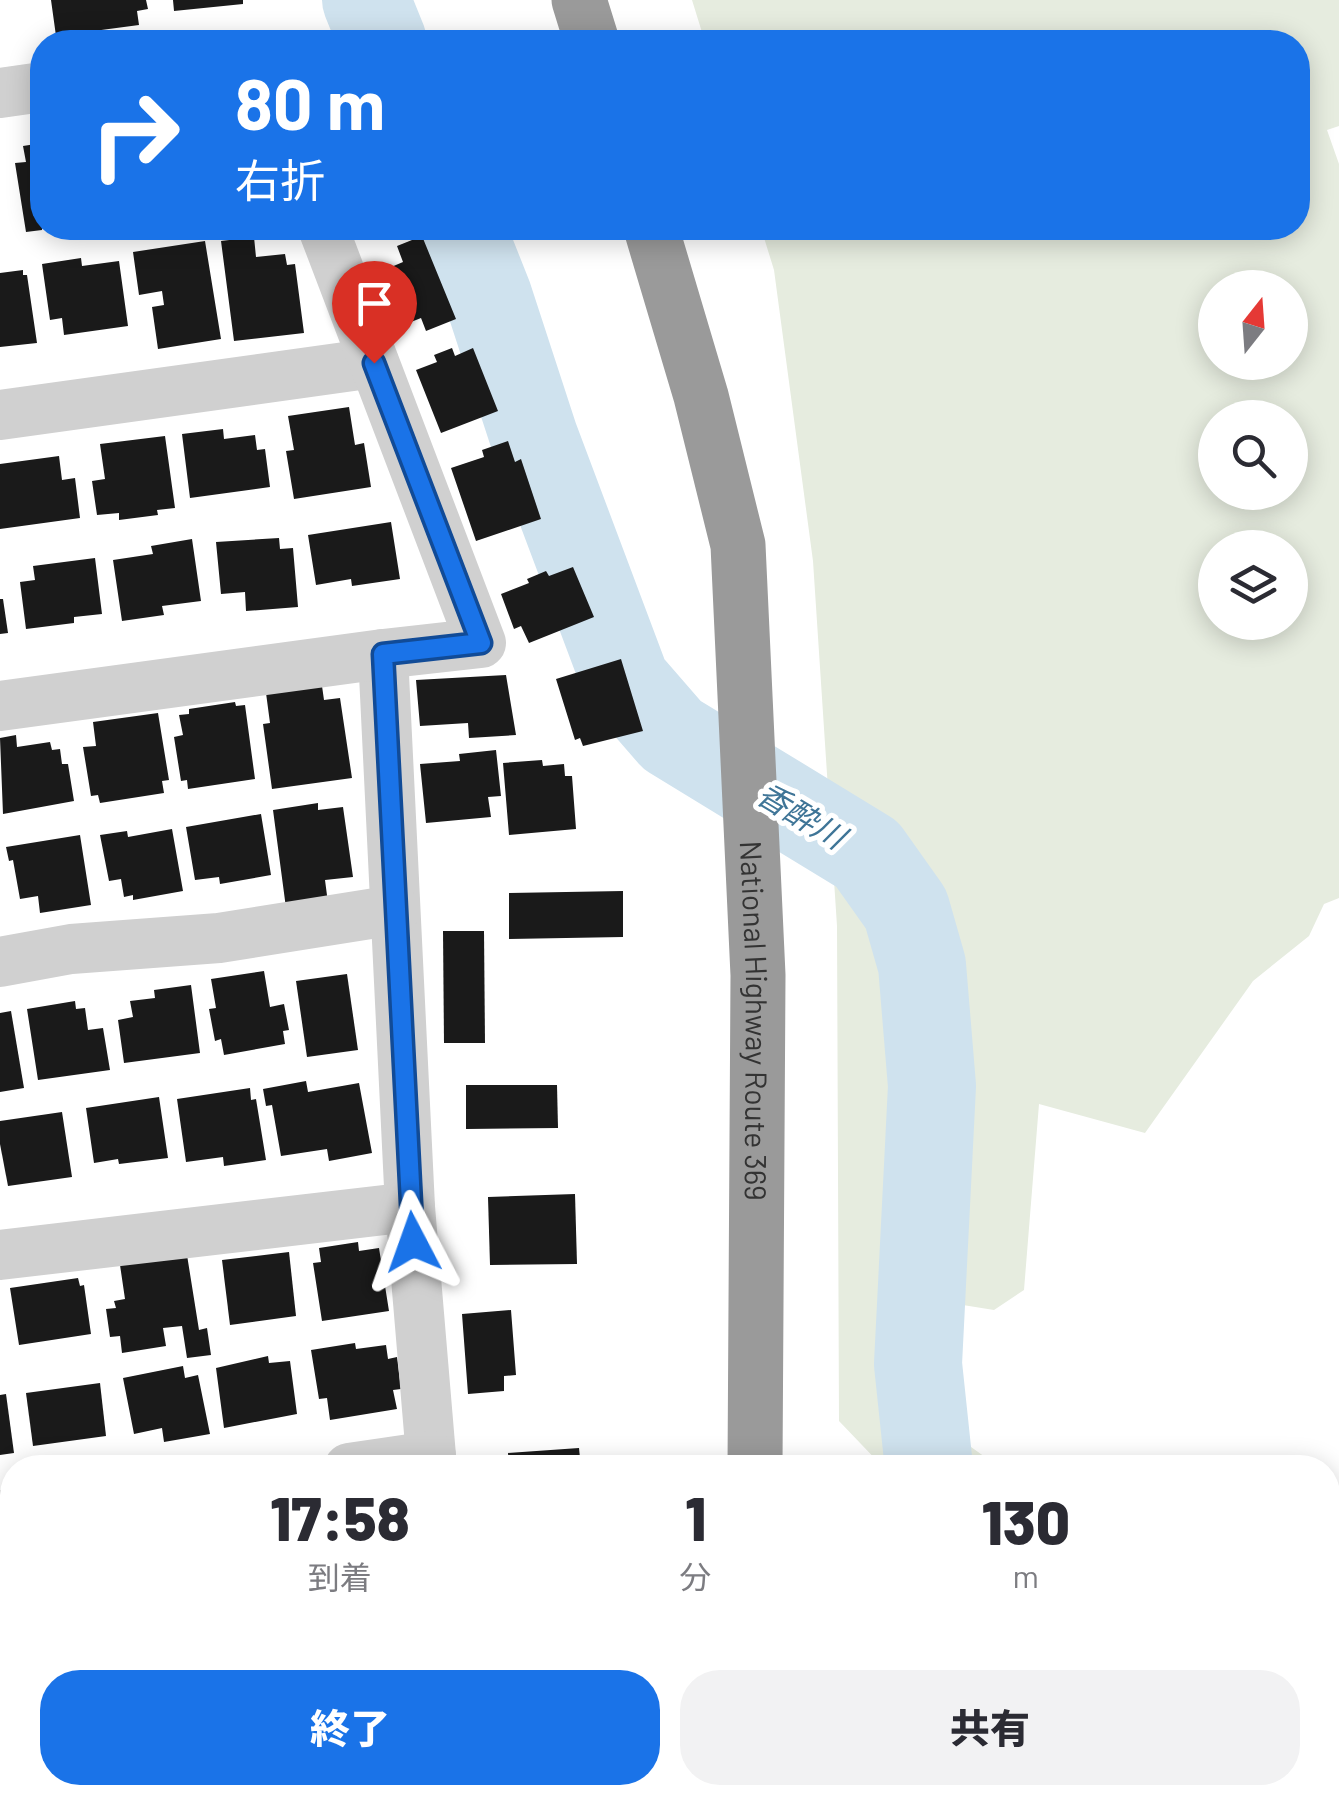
<!DOCTYPE html>
<html lang="ja">
<head>
<meta charset="utf-8">
<style>
  :root { --surface:#fff; --page:#f2f2f3; --text:#2b2b33; --muted:#7c7c81; --accent:#1a73e8 }
  body { margin:0; font-family:Barlow,"Noto Sans JP",sans-serif; background:var(--page); color:var(--text); height:100vh; display:flex; flex-direction:column; font-size:38px; white-space:nowrap }
  * { box-sizing:border-box; margin:0 }
  p { font-size:32px; color:var(--muted) }
  .icon { flex:none; width:55px; height:55px; fill:none; stroke:currentColor; stroke-width:2; stroke-linecap:round; stroke-linejoin:round }
  .map { position:relative; flex:1; overflow:hidden }
  .drawer { position:absolute; left:0px; top:1455px; width:1340px; height:350px; display:flex; flex-direction:column; background:var(--surface); border-radius:40px 40px 0 0; box-shadow:0 5px 25px #0003 }
  .drawer>* { flex:none }
  .guide { position:absolute; left:30px; top:30px; width:1280px; height:210px; border-radius:40px; box-shadow:0 5px 25px #0003; background:#1a73e8; color:#fff; overflow:hidden }
  .needle { width:65px; rotate:17deg }
  .tools { position:absolute; left:1198px; top:270px; display:grid; gap:20px }
  .tools a { display:grid; place-items:center; width:110px; height:110px; border-radius:50%; background:var(--surface); box-shadow:0 5px 25px #0003; font-size:50px }
  .pin { position:absolute; display:grid; place-items:center; width:85px; height:85px; color:#fff; margin:-102px -42px; border-radius:50% 50% 50% 0; rotate:-45deg; box-shadow:0 0 10px #0007 }
  .pin .icon { rotate:45deg }
  .me { position:absolute; width:110px; margin:-55px; rotate:356deg; stroke-linejoin:round; filter:drop-shadow(0 0 8px #0008) }
  .turn { display:flex; align-items:center; gap:35px; height:210px; padding:0 40px; font-size:45px }
  .turn .icon { width:130px; height:130px; stroke-width:2.5 }
  .turn b { display:block; font-size:70px; line-height:85px }
  .eta { display:flex; justify-content:space-evenly; align-items:center; height:170px; text-align:center }
  .eta b { font-size:60px; font-weight:800; line-height:70px }
  .button { display:flex; gap:20px; margin-top:auto; padding:20px 40px }
  .button a { flex:1; height:115px; border-radius:40px; background:var(--accent); color:#fff; font-size:40px; font-weight:800; line-height:115px; text-align:center }
  .button a+a { background:var(--page); color:var(--text) }
  .map>svg:first-child { display:block }
  .green { fill:#e6ecdf; fill-rule:evenodd }
  .lines { fill:none; stroke-linecap:round; stroke-linejoin:round }
  .river { stroke:#cfe2ee; stroke-width:88 }
  .building { fill:#1a1a1a }
  .street { stroke:#d0d0d0; stroke-width:50 }
  .highway { stroke:#9a9a9a; stroke-width:55 }
  .route-casing { stroke:#114b97; stroke-width:25 }
  .route { stroke:#1a73e8; stroke-width:18 }
  .labels { text-anchor:middle; dominant-baseline:central; stroke-width:10; stroke-linejoin:round; paint-order:stroke }
  .street-label { font-size:30px; fill:#333; stroke:#fff }
  .water-label { font-size:32px; font-style:italic; fill:#3f7597; stroke:#fff }
</style>
</head>
<body>
<div class="map">
<svg width="1339" height="1805" viewBox="0 0 1339 1805">
  <rect width="100%" height="100%" fill="#fff"/>
  <!-- green -->
  <path class="green" d="M 692,0 L 1339,0 L 1339,126 L 1327,130 L 1339,164 L 1339,898 L 1324,904 L 1309,936 L 1253,981 L 1145,1133 L 1039,1104 L 1024,1290 L 994,1310 L 913,1297 L 890,1389 L 999,1467 L 883,1467 L 839,1421 L 837,926 L 813,561 L 774,270 L 761,228 L 1298,228 L 1298,42 L 705,42 ZM 1215,288 L 1290,288 L 1290,362 L 1215,362 ZM 1215,418 L 1290,418 L 1290,492 L 1215,492 ZM 1215,548 L 1290,548 L 1290,622 L 1215,622 Z"/>
  <g class="lines">
    <!-- river -->
    <g class="river">
      <path d="M 366,0 L 383,42"/>
      <path d="M 461,228 L 488,296 L 534,437 L 626,682 L 672,735 L 867,854 L 906,909 L 922,965 L 932,1086 L 918,1364 L 929,1468"/>
      <path d="M 959,1792 L 960,1805"/>
    </g>
  </g>
  <!-- building -->
  <g class="building">
    <path d="M 51,0 L 146,0 L 148,9 L 137,11 L 139,25 L 56,36 Z"/>
    <path d="M 173,0 L 243,0 L 243,4 L 174,11 Z"/>
    <path d="M 42,143 L 42,230 L 26,232 L 15,163 L 26,162 L 23,146 Z"/>
    <path d="M 422,236 L 456,319 L 426,331 L 421,318 L 401,326 L 385,290 L 377,293 L 370,276 L 403,262 L 397,246 Z"/>
    <path d="M 254,237 L 256,257 L 285,254 L 287,265 L 295,264 L 304,333 L 234,341 L 221,241 Z"/>
    <path d="M 205,241 L 221,339 L 158,349 L 152,307 L 164,305 L 162,291 L 139,295 L 133,252 Z"/>
    <path d="M 81,258 L 82,266 L 119,261 L 128,326 L 64,335 L 62,318 L 50,320 L 42,264 Z"/>
    <path d="M 23,270 L 23,275 L 27,275 L 37,343 L 0,347 L 0,273 Z"/>
    <path d="M 452,348 L 455,356 L 473,348 L 498,411 L 441,433 L 416,370 L 437,362 L 434,355 Z"/>
    <path d="M 349,407 L 355,445 L 364,443 L 371,487 L 294,499 L 286,451 L 294,450 L 288,416 Z"/>
    <path d="M 223,429 L 224,439 L 255,435 L 257,450 L 265,449 L 270,487 L 190,498 L 182,434 Z"/>
    <path d="M 165,436 L 175,508 L 157,510 L 158,515 L 119,520 L 119,513 L 97,515 L 92,481 L 105,479 L 100,444 Z"/>
    <path d="M 508,441 L 515,462 L 521,459 L 541,519 L 476,541 L 451,468 L 484,457 L 482,450 Z"/>
    <path d="M 59,456 L 62,480 L 75,478 L 80,518 L 0,529 L 0,464 Z"/>
    <path d="M 391,522 L 400,579 L 352,586 L 351,579 L 316,585 L 308,535 Z"/>
    <path d="M 279,538 L 280,549 L 293,548 L 298,607 L 246,611 L 245,592 L 221,594 L 216,542 Z"/>
    <path d="M 192,539 L 201,601 L 162,606 L 164,615 L 122,621 L 113,560 L 153,554 L 151,546 Z"/>
    <path d="M 95,558 L 102,614 L 74,617 L 74,623 L 26,629 L 20,582 L 35,580 L 33,566 Z"/>
    <path d="M 573,567 L 594,617 L 529,643 L 521,626 L 514,629 L 501,594 L 529,583 L 527,579 L 546,571 L 549,576 Z"/>
    <path d="M 0,599 L 3,599 L 8,633 L 0,634 Z"/>
    <path d="M 621,659 L 643,731 L 583,746 L 580,738 L 575,740 L 556,679 Z"/>
    <path d="M 506,675 L 516,735 L 469,738 L 468,723 L 420,726 L 416,680 Z"/>
    <path d="M 322,686 L 324,700 L 340,698 L 352,778 L 272,789 L 263,724 L 270,723 L 266,693 Z"/>
    <path d="M 235,702 L 236,706 L 245,705 L 255,779 L 188,789 L 187,780 L 181,781 L 174,737 L 183,735 L 179,715 L 189,714 L 189,709 Z"/>
    <path d="M 158,713 L 169,780 L 162,781 L 164,793 L 100,803 L 98,795 L 91,796 L 83,747 L 96,746 L 93,722 Z"/>
    <path d="M 16,735 L 17,747 L 50,742 L 52,750 L 60,749 L 62,764 L 68,764 L 74,801 L 3,814 L 0,738 Z"/>
    <path d="M 496,750 L 501,796 L 488,797 L 491,817 L 426,823 L 420,764 L 460,761 L 459,754 Z"/>
    <path d="M 542,760 L 543,766 L 564,764 L 565,776 L 572,776 L 576,829 L 509,835 L 503,763 Z"/>
    <path d="M 318,803 L 318,810 L 343,807 L 353,877 L 325,880 L 328,903 L 286,908 L 273,810 Z"/>
    <path d="M 261,814 L 271,875 L 220,884 L 219,877 L 195,880 L 186,827 Z"/>
    <path d="M 172,829 L 183,891 L 133,900 L 133,895 L 124,897 L 121,879 L 109,881 L 100,835 L 127,831 L 128,837 Z"/>
    <path d="M 80,835 L 91,905 L 40,913 L 38,896 L 20,899 L 13,860 L 9,861 L 6,847 Z"/>
    <path d="M 623,891 L 623,937 L 509,939 L 509,893 Z"/>
    <path d="M 443,931 L 484,931 L 485,1043 L 444,1043 Z"/>
    <path d="M 264,971 L 270,1007 L 284,1004 L 289,1030 L 283,1031 L 285,1044 L 224,1055 L 221,1039 L 215,1041 L 209,1009 L 216,1008 L 211,979 Z"/>
    <path d="M 347,974 L 358,1050 L 307,1057 L 296,981 Z"/>
    <path d="M 191,985 L 200,1053 L 124,1063 L 118,1020 L 133,1017 L 130,1001 L 155,998 L 154,990 Z"/>
    <path d="M 75,1001 L 76,1009 L 85,1008 L 88,1030 L 103,1028 L 110,1070 L 38,1080 L 27,1009 Z"/>
    <path d="M 11,1011 L 24,1088 L 0,1092 L 0,1013 Z"/>
    <path d="M 306,1081 L 308,1092 L 359,1083 L 372,1153 L 329,1161 L 327,1149 L 281,1156 L 272,1105 L 266,1106 L 263,1089 Z"/>
    <path d="M 466,1085 L 557,1085 L 558,1128 L 466,1129 Z"/>
    <path d="M 250,1088 L 251,1100 L 256,1099 L 266,1160 L 224,1166 L 223,1157 L 186,1162 L 177,1099 Z"/>
    <path d="M 159,1097 L 168,1158 L 119,1164 L 118,1159 L 94,1163 L 86,1108 Z"/>
    <path d="M 62,1112 L 72,1177 L 8,1186 L 0,1144 L 0,1121 Z"/>
    <path d="M 575,1194 L 577,1264 L 490,1265 L 488,1197 Z"/>
    <path d="M 358,1242 L 359,1251 L 379,1248 L 389,1311 L 322,1321 L 313,1263 L 321,1262 L 319,1248 Z"/>
    <path d="M 289,1252 L 296,1316 L 230,1325 L 222,1260 Z"/>
    <path d="M 187,1255 L 199,1330 L 207,1328 L 211,1355 L 187,1358 L 182,1326 L 163,1328 L 166,1346 L 122,1353 L 120,1336 L 110,1337 L 106,1309 L 116,1308 L 114,1301 L 125,1299 L 120,1265 Z"/>
    <path d="M 78,1278 L 80,1286 L 84,1285 L 91,1334 L 19,1345 L 10,1288 Z"/>
    <path d="M 511,1310 L 516,1375 L 504,1376 L 504,1391 L 468,1394 L 462,1314 Z"/>
    <path d="M 355,1343 L 356,1349 L 386,1345 L 388,1359 L 397,1357 L 401,1389 L 393,1390 L 397,1409 L 330,1420 L 327,1398 L 319,1399 L 311,1350 Z"/>
    <path d="M 268,1356 L 269,1363 L 290,1361 L 297,1414 L 224,1428 L 216,1368 Z"/>
    <path d="M 183,1366 L 185,1378 L 198,1375 L 210,1434 L 164,1442 L 162,1428 L 134,1434 L 123,1378 Z"/>
    <path d="M 100,1383 L 106,1436 L 33,1446 L 26,1393 Z"/>
    <path d="M 6,1394 L 14,1453 L 0,1455 L 0,1395 Z"/>
    <path d="M 579,1448 L 581,1468 L 509,1468 L 508,1453 Z"/>
    <path d="M 12,1558 L 12,1630 L 0,1631 L 0,1560 Z"/>
    <path d="M 12,1662 L 12,1723 L 5,1724 L 7,1739 L 0,1740 L 0,1664 Z"/>
    <path d="M 284,1792 L 325,1792 L 326,1805 L 265,1805 L 264,1795 Z"/>
    <path d="M 355,1792 L 428,1792 L 429,1805 L 357,1805 Z"/>
  </g>
  <g class="lines">
    <!-- street -->
    <g class="street">
      <path d="M 0,93 L 42,87"/>
      <path d="M 0,415 L 374,363"/>
      <path d="M 383,654 L 410,1207 L 432,1468"/>
      <path d="M 0,706 L 383,654 L 481,643 L 323,228"/>
      <path d="M 0,962 L 71,949 L 219,938 L 395,910"/>
      <path d="M 0,1255 L 410,1207"/>
      <path d="M 349,1468 L 431,1456"/>
      <path d="M 0,1515 L 12,1514"/>
      <path d="M 1328,1531 L 1339,1512"/>
      <path d="M 0,1782 L 12,1780"/>
      <path d="M 460,1792 L 461,1805"/>
      <path d="M 1160,1805 L 1168,1792"/>
    </g>
    <!-- highway -->
    <g class="highway">
      <path d="M 579,0 L 592,42"/>
      <path id="s1" d="M 651,228 L 701,396 L 738,545 L 758,975 L 755,1468"/>
      <path d="M 776,1792 L 777,1805"/>
    </g>
  </g>
  <g class="lines">
    <!-- route casing -->
    <g class="route-casing">
      <path id="route" d="M 374,363 L 481,643 L 383,654 L 413,1242"/>
    </g>
    <!-- route -->
    <use href="#route" class="route"/>
  </g>
  <g class="labels">
    <!-- street labels -->
    <g class="street-label">
      <text stroke="none"><textPath href="#s1" startOffset="805">National Highway Route 369</textPath></text>
    </g>
    <!-- water labels -->
    <g class="water-label">
      <text transform="translate(802 814) rotate(31)">香酔川</text>
    </g>
  </g>
</svg>
<div class="tools">
<a><svg class="needle" viewBox="-14 -14 28 28"><path d="M0-13l5 13h-10z" fill="#e53935"/><path d="M0 13l5-13h-10z" fill="#7c7c81"/></svg></a>
<a><svg class="icon" aria-label="search" viewBox="0 0 24 24"><circle cx="10" cy="10" r="6"/><path d="M15 15l6 6"/></svg></a>
<a><svg class="icon" aria-label="layers" viewBox="0 0 24 24"><path d="M12 4l9 5-9 5-9-5zM3 14l9 5 9-5"/></svg></a>
</div>
<div class="pin" style="left:374px;top:363px;background:#d93025"><svg class="icon" aria-label="arrive" viewBox="0 0 24 24"><path d="M6 21V4h12l-3 4 3 4H6"/></svg></div>
<svg class="me" style="left:413px;top:1242px" viewBox="-20 -20 40 40"><path d="M0-17L14 15 0 8-14 15z" fill="#1a73e8" stroke="#fff" stroke-width="4"/></svg>
<div class="guide">
<div class="turn"><svg class="icon" aria-label="right" viewBox="0 0 24 24"><path d="M7 20v-9h11M14 6l5 5-5 5"/></svg><div><b>80 m</b>右折</div></div>
</div>
<section class="drawer">
<div class="eta">
<div><b>17:58</b><p>到着</p></div>
<div><b>1</b><p>分</p></div>
<div><b>130</b><p>m</p></div>
</div>
<div class="button"><a>終了</a><a>共有</a></div>
</section>
</div>
</body>
</html>
